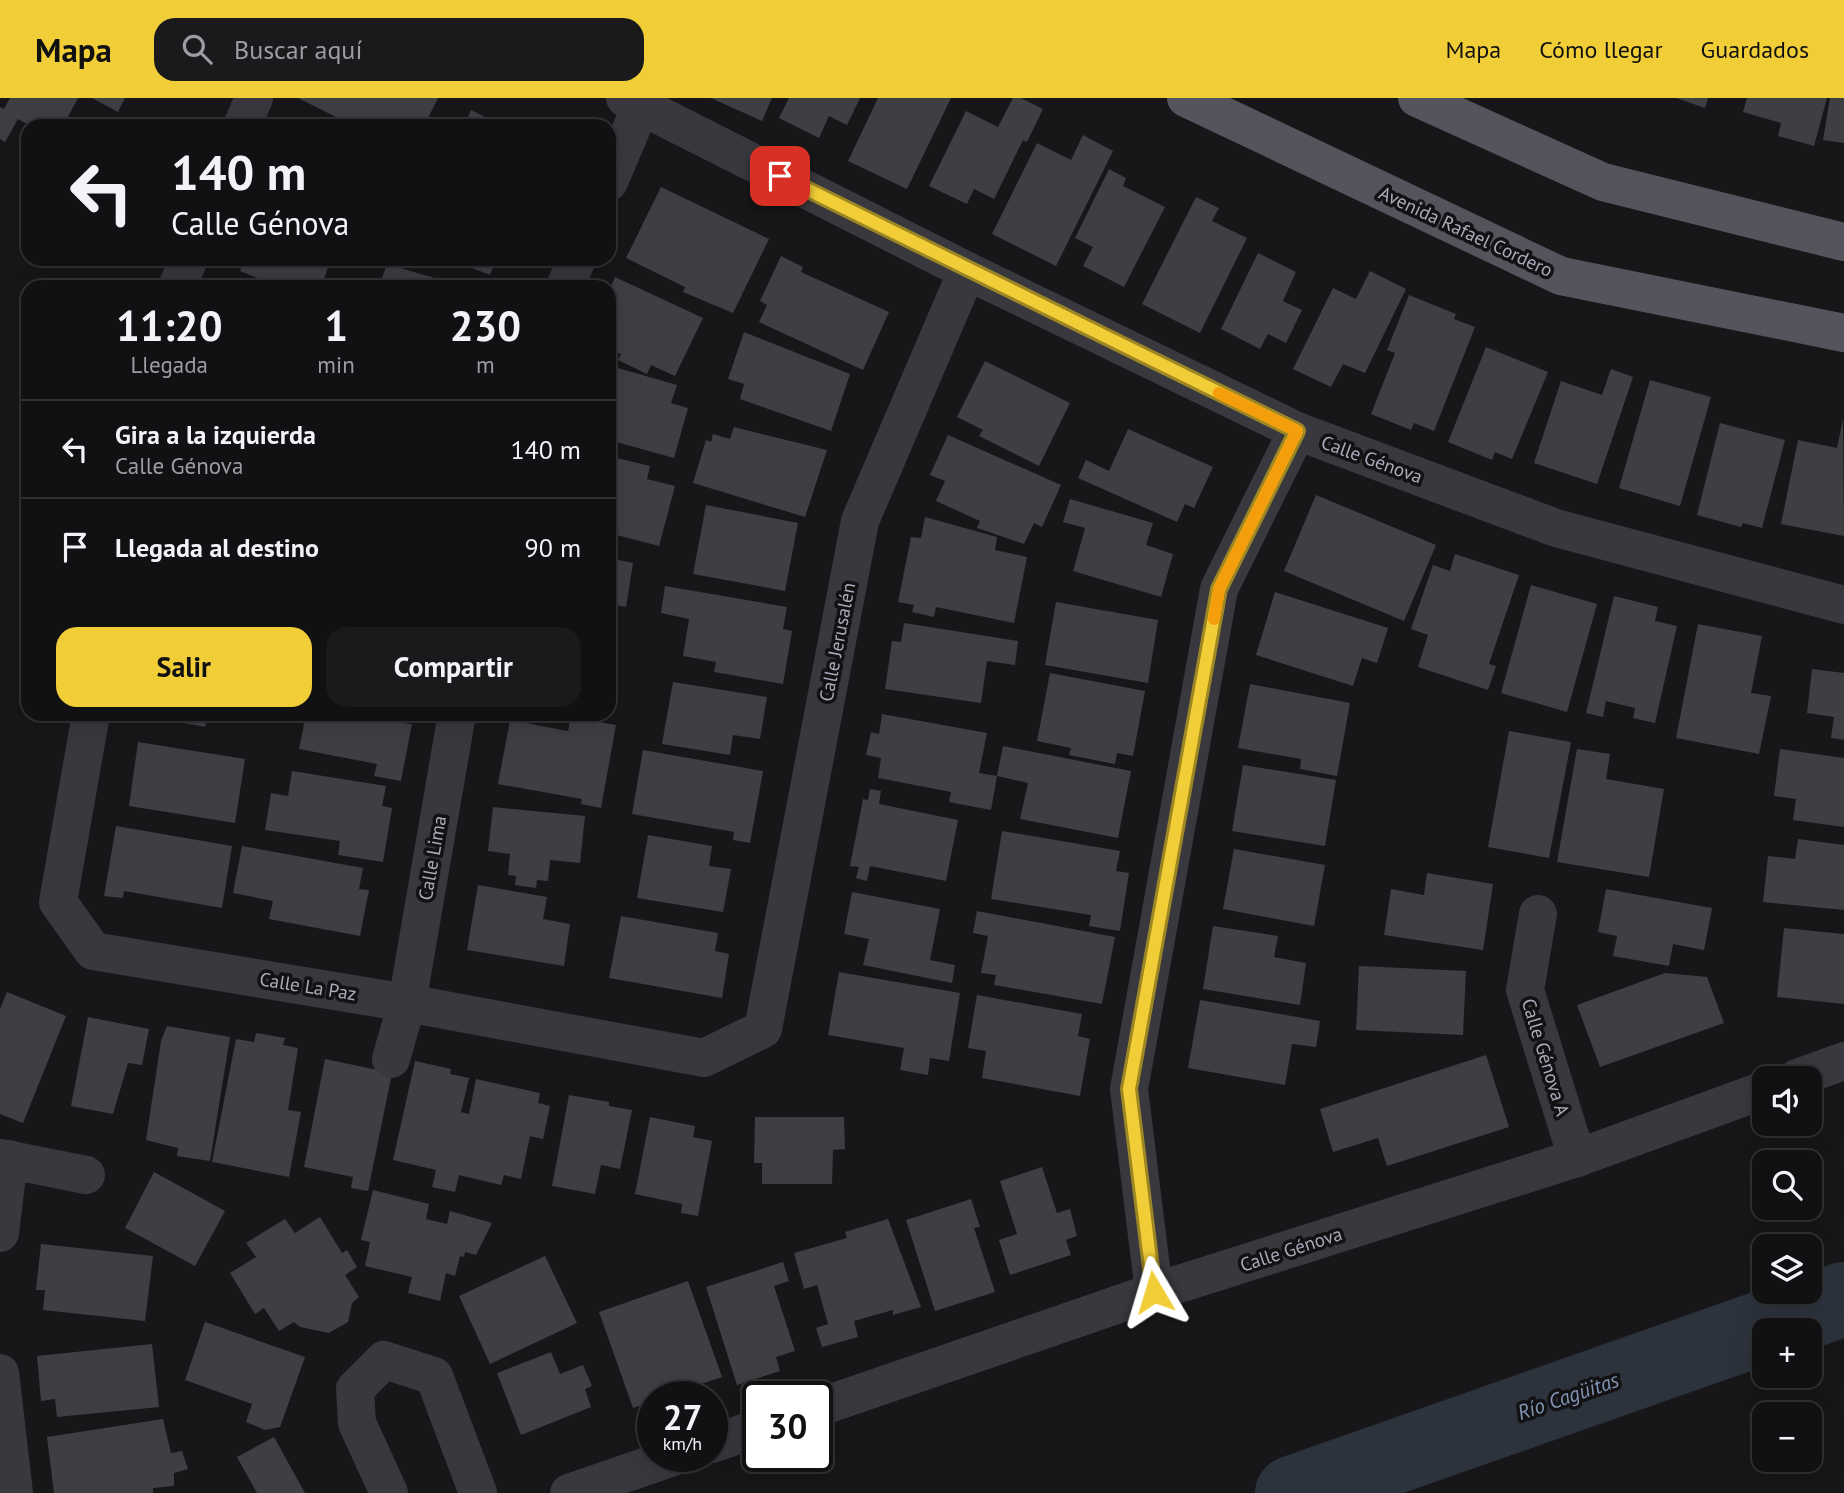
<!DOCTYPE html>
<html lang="es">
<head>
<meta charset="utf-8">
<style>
  :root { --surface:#111113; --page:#1a1a1c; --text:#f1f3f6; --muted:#9c9da0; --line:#303133; --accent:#f1ce37 }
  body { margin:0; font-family:"PT Sans",sans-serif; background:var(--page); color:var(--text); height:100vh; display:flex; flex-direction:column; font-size:26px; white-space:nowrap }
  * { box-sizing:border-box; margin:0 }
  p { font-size:23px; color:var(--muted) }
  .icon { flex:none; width:38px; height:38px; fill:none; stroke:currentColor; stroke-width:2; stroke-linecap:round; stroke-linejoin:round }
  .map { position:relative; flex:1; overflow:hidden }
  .sheet { position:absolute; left:21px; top:182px; width:595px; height:441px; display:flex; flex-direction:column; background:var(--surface); border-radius:21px; box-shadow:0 7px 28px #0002,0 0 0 2px var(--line) }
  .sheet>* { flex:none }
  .banner { position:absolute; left:21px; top:21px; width:595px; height:147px; border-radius:21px; box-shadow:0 7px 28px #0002,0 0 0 2px var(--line); background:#111113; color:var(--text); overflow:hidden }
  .buttons { position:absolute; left:1752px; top:968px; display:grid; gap:14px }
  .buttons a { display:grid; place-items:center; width:70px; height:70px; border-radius:14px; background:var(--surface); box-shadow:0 7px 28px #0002,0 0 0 2px var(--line); font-size:35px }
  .speed { position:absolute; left:637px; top:1283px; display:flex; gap:14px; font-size:35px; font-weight:700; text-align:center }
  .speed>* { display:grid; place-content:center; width:91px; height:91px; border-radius:50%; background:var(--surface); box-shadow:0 7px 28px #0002,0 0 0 2px var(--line); line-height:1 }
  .speed small { font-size:18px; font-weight:400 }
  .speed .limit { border:4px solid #111; border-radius:10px; background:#fff; color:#111 }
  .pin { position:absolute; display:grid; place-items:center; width:60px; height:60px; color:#fff; margin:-30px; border-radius:14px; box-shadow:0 4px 10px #0006 }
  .me { position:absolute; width:77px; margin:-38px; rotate:353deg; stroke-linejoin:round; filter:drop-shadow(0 0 5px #0008) }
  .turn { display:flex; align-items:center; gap:24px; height:147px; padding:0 35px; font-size:32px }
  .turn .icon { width:91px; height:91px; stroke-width:2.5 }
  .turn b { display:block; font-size:49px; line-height:60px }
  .eta { display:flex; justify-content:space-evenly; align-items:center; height:119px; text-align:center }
  .eta b { font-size:42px; font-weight:700; line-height:49px }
  .primary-button { display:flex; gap:14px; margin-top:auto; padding:14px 35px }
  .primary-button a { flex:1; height:80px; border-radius:21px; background:var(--accent); color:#111; font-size:28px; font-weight:700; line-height:80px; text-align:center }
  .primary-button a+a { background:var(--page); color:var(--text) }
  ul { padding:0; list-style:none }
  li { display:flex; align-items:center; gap:21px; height:98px; padding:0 35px; border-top:2px solid var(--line) }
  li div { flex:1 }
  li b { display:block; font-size:26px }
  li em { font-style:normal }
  header { display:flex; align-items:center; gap:42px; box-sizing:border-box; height:98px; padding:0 35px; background:var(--accent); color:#111 }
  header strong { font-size:33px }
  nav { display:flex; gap:38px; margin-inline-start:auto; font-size:24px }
  .search { width:490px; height:63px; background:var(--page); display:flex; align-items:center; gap:18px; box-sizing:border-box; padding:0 24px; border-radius:21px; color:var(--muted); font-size:26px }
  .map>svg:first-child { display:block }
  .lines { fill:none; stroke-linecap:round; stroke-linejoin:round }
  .river { stroke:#2d333d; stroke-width:74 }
  .building { fill:#3e3f43 }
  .minor { stroke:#38383e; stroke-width:38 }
  .major { stroke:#54545d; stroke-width:38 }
  .route-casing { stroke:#9d8624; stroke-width:18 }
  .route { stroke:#f1ce37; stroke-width:12 }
  .slow { stroke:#f59e0b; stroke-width:12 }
  .labels { text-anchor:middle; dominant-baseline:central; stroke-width:7; stroke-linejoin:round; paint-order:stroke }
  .street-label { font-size:19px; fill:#a9abb9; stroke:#121214 }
  .water-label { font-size:21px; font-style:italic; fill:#8094b3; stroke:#121214 }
</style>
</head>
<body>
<header>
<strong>Mapa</strong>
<div class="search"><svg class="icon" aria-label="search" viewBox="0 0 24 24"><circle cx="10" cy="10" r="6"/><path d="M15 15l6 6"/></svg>Buscar aquí</div>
<nav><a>Mapa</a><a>Cómo llegar</a><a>Guardados</a></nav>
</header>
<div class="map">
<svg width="1844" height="1395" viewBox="0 0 1844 1395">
  <rect width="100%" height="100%" fill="#171719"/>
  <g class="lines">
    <!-- river -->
    <path class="river" d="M 1292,1395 L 1844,1201"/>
  </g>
  <!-- building -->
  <g class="building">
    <path d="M 10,0 L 78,0 L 63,28 L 31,28 L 18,21 L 5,44 L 0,41 L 0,9 L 4,11 Z"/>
    <path d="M 92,0 L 125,0 L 118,14 Z"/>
    <path d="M 298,0 L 438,0 L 424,28 L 354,28 Z"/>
    <path d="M 711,0 L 772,0 L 762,23 Z"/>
    <path d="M 789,0 L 860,0 L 847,27 L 829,18 L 819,40 L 779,20 Z"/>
    <path d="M 878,0 L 951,0 L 907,91 L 848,63 Z"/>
    <path d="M 1013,0 L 1021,0 L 1043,11 L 1027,44 L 1023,42 L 994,101 L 974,91 L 967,106 L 929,88 L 966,13 L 998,29 Z"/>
    <path d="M 1676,0 L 1708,0 L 1705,10 Z"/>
    <path d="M 1747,0 L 1827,0 L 1814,48 L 1778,38 L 1781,25 L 1743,14 Z"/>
    <path d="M 1830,0 L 1844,0 L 1844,45 L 1823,42 Z"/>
    <path d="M 471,12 L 503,28 L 464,28 Z"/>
    <path d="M 1083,37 L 1113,53 L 1056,168 L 992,136 L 1037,45 L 1071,62 Z"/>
    <path d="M 1109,71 L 1126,80 L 1123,88 L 1165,109 L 1124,189 L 1083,168 L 1093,149 L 1075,140 Z"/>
    <path d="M 661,89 L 769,141 L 733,215 L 683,194 L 685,189 L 626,160 Z"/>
    <path d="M 1196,99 L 1219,110 L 1212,123 L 1247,140 L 1200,235 L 1142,206 Z"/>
    <path d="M 1258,155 L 1296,174 L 1283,203 L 1302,212 L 1286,245 L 1268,236 L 1260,251 L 1221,231 Z"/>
    <path d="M 781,158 L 803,169 L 801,174 L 889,214 L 863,272 L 759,224 L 767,207 L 760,203 Z"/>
    <path d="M 244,161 L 331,161 L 321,189 L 280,189 L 240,173 Z"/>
    <path d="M 449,161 L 496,161 L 490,177 Z"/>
    <path d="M 387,166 L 461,188 L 461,189 L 379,189 Z"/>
    <path d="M 1370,173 L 1406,191 L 1365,275 L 1343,266 L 1331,289 L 1293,271 L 1333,190 L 1356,201 Z"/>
    <path d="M 615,179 L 703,220 L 675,278 L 651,267 L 647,276 L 618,262 L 621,256 L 609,251 L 609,193 Z"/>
    <path d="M 1409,197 L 1456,216 L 1454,221 L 1475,229 L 1434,333 L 1414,325 L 1411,332 L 1371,316 L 1395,255 L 1387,252 Z"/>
    <path d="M 744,234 L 850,276 L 831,333 L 740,301 L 744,286 L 728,281 Z"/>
    <path d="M 1486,249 L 1548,274 L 1512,361 L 1495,354 L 1492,362 L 1448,344 Z"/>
    <path d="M 985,263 L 1070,305 L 1039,368 L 979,338 L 983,332 L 957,319 Z"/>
    <path d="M 618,270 L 677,287 L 671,305 L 688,310 L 674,360 L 609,342 L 609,280 L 610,276 L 616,277 Z"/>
    <path d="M 1611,271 L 1633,279 L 1597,386 L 1534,365 L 1561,283 L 1602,297 Z"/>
    <path d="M 1650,282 L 1711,299 L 1680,408 L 1619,390 Z"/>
    <path d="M 1843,321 L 1844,438 L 1781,426 L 1798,342 L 1837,350 Z"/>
    <path d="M 1720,325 L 1785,342 L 1762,430 L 1743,425 L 1741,429 L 1697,417 Z"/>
    <path d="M 734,329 L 827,352 L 805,419 L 693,385 L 706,342 L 711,344 L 713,336 L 730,341 Z"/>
    <path d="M 1128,331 L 1213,369 L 1194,410 L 1185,406 L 1177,424 L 1078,380 L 1086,362 L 1109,373 Z"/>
    <path d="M 948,337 L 1061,387 L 1042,429 L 1034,425 L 1024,446 L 977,430 L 980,423 L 936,403 L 945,383 L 930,377 Z"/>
    <path d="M 613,359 L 650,368 L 647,381 L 675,388 L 659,448 L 609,435 L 609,369 Z"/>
    <path d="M 1316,397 L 1436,447 L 1404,523 L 1284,473 Z"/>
    <path d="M 1070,401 L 1153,425 L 1146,447 L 1173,456 L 1161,499 L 1073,473 L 1085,430 L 1063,424 Z"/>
    <path d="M 706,407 L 798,425 L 785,493 L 693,476 Z"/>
    <path d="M 925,419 L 997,439 L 995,452 L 1027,459 L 1014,525 L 936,509 L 934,519 L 912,514 L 914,507 L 898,504 L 911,439 L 921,440 Z"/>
    <path d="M 1455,456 L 1519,477 L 1489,566 L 1496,568 L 1488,592 L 1418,569 L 1428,537 L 1411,531 L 1433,467 L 1450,473 Z"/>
    <path d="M 609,460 L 633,465 L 626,509 L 609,506 Z"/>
    <path d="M 1531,487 L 1597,506 L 1567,614 L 1501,595 Z"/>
    <path d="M 665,488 L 787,509 L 783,531 L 792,533 L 783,586 L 714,574 L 716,564 L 683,558 L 689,521 L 661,515 Z"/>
    <path d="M 1275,494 L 1388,530 L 1377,565 L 1362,560 L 1353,588 L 1256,557 Z"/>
    <path d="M 1614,498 L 1658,509 L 1655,523 L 1677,528 L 1655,625 L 1633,620 L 1635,610 L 1606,603 L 1603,619 L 1586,615 Z"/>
    <path d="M 1056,504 L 1158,522 L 1148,585 L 1045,567 Z"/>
    <path d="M 904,525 L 1018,543 L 1015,567 L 987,563 L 981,605 L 885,591 L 892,543 L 901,544 Z"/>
    <path d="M 1698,526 L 1762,538 L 1751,595 L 1771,598 L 1759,656 L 1676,640 Z"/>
    <path d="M 609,548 L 616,549 L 611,584 L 609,584 Z"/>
    <path d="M 1812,571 L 1844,575 L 1844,642 L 1831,640 L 1834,619 L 1807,615 Z"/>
    <path d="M 1050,575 L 1145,593 L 1133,658 L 1117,655 L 1115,666 L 1069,657 L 1071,650 L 1037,643 Z"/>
    <path d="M 673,584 L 767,599 L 760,641 L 733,637 L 730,657 L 662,646 Z"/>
    <path d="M 1250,586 L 1350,605 L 1337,678 L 1300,671 L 1301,661 L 1238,650 Z"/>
    <path d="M 138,616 L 208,616 L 205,629 Z"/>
    <path d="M 306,616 L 403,616 L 401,625 L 412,626 L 401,683 L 374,678 L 377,666 L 299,651 Z"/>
    <path d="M 882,616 L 987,635 L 979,675 L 997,678 L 991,712 L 949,704 L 951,694 L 878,680 L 881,660 L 866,657 L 871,634 L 879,636 Z"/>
    <path d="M 571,619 L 616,627 L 601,710 L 581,706 L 582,701 L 498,686 L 510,622 L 568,633 Z"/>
    <path d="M 1509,633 L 1571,644 L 1549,760 L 1488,749 Z"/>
    <path d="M 138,644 L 245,661 L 235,725 L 129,708 Z"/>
    <path d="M 1003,648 L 1131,673 L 1118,740 L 1020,721 L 1028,685 L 997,678 Z"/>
    <path d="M 1577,651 L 1610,656 L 1606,681 L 1664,691 L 1649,779 L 1557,764 Z"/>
    <path d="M 1780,651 L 1844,660 L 1844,729 L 1793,722 L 1796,701 L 1774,698 Z"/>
    <path d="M 643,652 L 763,673 L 750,745 L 733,742 L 734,734 L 632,716 Z"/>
    <path d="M 1243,667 L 1336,682 L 1325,748 L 1232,733 Z"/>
    <path d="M 292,673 L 386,688 L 382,708 L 392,710 L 383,764 L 338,757 L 340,743 L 265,732 L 271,695 L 288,698 Z"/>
    <path d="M 870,691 L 881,693 L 879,706 L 958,722 L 946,783 L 870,768 L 867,783 L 856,780 L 859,769 L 850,768 L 863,701 L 868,702 Z"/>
    <path d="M 493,709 L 585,718 L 580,765 L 550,762 L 548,783 L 537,782 L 536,790 L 515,787 L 516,778 L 508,777 L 510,756 L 488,753 Z"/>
    <path d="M 116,728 L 232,748 L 222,810 L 124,793 L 123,800 L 104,798 Z"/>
    <path d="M 1002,733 L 1120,753 L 1116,773 L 1129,775 L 1120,833 L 1089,828 L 1091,817 L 991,801 Z"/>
    <path d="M 648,737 L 712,748 L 709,768 L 731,771 L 723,814 L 637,800 Z"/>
    <path d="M 1798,741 L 1844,747 L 1844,812 L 1763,804 L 1768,758 L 1795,761 Z"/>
    <path d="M 242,748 L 363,770 L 359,791 L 369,792 L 360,838 L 269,821 L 273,803 L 233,795 Z"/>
    <path d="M 1234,751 L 1325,767 L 1314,828 L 1223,811 Z"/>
    <path d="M 1427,775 L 1493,786 L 1483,852 L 1384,837 L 1391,791 L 1424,797 Z"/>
    <path d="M 478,787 L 547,799 L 543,821 L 570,826 L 564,868 L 467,852 Z"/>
    <path d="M 1606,791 L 1712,810 L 1704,852 L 1673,846 L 1669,868 L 1613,858 L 1617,838 L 1598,834 Z"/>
    <path d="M 852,794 L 940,811 L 930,862 L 955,867 L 952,885 L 863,867 L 869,841 L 844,836 Z"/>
    <path d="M 977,813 L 1115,839 L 1102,906 L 994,887 L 996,877 L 981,875 L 988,838 L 973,835 Z"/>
    <path d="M 621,818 L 718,835 L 715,853 L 729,856 L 722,900 L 609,880 Z"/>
    <path d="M 1213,828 L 1278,838 L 1274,859 L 1306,865 L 1300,907 L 1203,891 Z"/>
    <path d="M 1784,830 L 1844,836 L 1844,906 L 1777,899 Z"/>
    <path d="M 1359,868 L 1466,873 L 1463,937 L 1356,932 Z"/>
    <path d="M 839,874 L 960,895 L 949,963 L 930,960 L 928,977 L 900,972 L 904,950 L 828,937 Z"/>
    <path d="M 1665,875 L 1707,879 L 1724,925 L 1600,969 L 1577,907 Z"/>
    <path d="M 7,894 L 66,918 L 23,1025 L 0,1016 L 0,911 Z"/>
    <path d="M 977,897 L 1082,916 L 1078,938 L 1090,941 L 1080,998 L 982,980 L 986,953 L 968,950 Z"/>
    <path d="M 1200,902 L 1320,923 L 1316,949 L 1292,946 L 1285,987 L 1188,970 Z"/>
    <path d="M 88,919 L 149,931 L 142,967 L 128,965 L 113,1016 L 71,1008 Z"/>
    <path d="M 167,928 L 230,939 L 210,1063 L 177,1058 L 178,1050 L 146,1042 L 161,943 Z"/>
    <path d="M 256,935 L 285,940 L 283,947 L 298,950 L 288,1012 L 301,1014 L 289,1079 L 212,1064 L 236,941 L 254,944 Z"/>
    <path d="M 1486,957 L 1509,1029 L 1387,1068 L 1378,1040 L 1333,1054 L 1320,1011 Z"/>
    <path d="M 325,961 L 392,975 L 368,1093 L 351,1090 L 353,1079 L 304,1069 Z"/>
    <path d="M 415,963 L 451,971 L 450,976 L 469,980 L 461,1014 L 469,1016 L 476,981 L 540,995 L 538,1005 L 550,1008 L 543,1041 L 530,1038 L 521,1081 L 504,1077 L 501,1087 L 459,1077 L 455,1094 L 432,1089 L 436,1072 L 393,1062 Z"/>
    <path d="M 569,997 L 609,1004 L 609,1008 L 632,1012 L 620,1071 L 601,1067 L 595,1096 L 552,1088 Z"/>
    <path d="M 650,1019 L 695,1028 L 693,1039 L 712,1043 L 698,1118 L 681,1115 L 682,1106 L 635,1096 Z"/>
    <path d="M 755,1019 L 844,1019 L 845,1051 L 833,1052 L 832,1086 L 762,1086 L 762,1065 L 754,1065 Z"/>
    <path d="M 1042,1069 L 1057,1115 L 1070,1111 L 1077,1138 L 1066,1142 L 1071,1157 L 1010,1177 L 999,1142 L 1017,1136 L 1000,1083 Z"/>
    <path d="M 154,1074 L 225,1113 L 195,1168 L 125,1130 Z"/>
    <path d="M 373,1092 L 429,1106 L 426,1121 L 447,1126 L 450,1113 L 492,1125 L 476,1157 L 465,1154 L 464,1159 L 460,1158 L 455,1178 L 446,1175 L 440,1203 L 408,1195 L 412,1179 L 365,1168 L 370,1144 L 361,1142 Z"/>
    <path d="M 971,1101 L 980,1129 L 974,1130 L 995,1194 L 935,1213 L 906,1122 Z"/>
    <path d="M 320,1119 L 342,1155 L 347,1152 L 357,1169 L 345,1177 L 359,1199 L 352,1205 L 348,1224 L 329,1235 L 300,1229 L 294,1224 L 279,1233 L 264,1210 L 255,1216 L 230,1175 L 256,1159 L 246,1145 L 285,1121 L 295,1135 Z"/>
    <path d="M 888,1121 L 921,1209 L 893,1217 L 893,1212 L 854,1223 L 858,1239 L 822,1249 L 816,1230 L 828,1226 L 817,1187 L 804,1191 L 794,1155 L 847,1140 L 845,1134 Z"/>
    <path d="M 41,1146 L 153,1158 L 145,1223 L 43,1212 L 45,1192 L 36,1192 Z"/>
    <path d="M 545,1158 L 577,1225 L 490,1266 L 459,1198 Z"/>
    <path d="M 783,1164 L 789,1183 L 774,1188 L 795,1253 L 776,1259 L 780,1273 L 737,1287 L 706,1189 Z"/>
    <path d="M 688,1183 L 722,1279 L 666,1298 L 653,1298 L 653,1303 L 633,1310 L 599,1214 Z"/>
    <path d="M 205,1224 L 305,1259 L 280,1329 L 265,1332 L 246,1324 L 252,1306 L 185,1282 Z"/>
    <path d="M 152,1246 L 159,1309 L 57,1319 L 55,1301 L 41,1303 L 37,1258 Z"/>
    <path d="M 551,1254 L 560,1276 L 583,1267 L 592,1288 L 585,1291 L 591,1309 L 521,1337 L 497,1275 Z"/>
    <path d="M 163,1321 L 171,1355 L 182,1353 L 188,1371 L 174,1375 L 174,1388 L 153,1390 L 153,1395 L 54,1395 L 47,1339 Z"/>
    <path d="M 274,1339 L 305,1395 L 257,1395 L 237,1359 Z"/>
  </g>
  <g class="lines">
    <!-- minor -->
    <g class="minor">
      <path d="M 625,0 L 967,173 L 1297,333 L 1556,430 L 1844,507"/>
      <path d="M 242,28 L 254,0"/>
      <path d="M 609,84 L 641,8"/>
      <path d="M 177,189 L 189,161"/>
      <path d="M 565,189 L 577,161"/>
      <path d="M 91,616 L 58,804 L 93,853 L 407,905 L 704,960 L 763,931 L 860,423 L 967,173"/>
      <path d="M 1538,816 L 1525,892 L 1577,1060"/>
      <path d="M 391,961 L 407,905 L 457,616"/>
      <path d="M 1797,980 L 1844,963"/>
      <path d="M 0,1060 L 86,1077"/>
      <path d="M 0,1135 L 9,1061"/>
      <path d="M 1154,1194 L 1129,991 L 1219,491 L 1297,333"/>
      <path d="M 0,1275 L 14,1395"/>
      <path d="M 817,1310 L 1154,1194 L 1577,1060 L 1764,992"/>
      <path d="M 712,1346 L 758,1330"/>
      <path d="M 389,1395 L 357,1325 L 355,1291 L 384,1262 L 434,1278 L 478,1395"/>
      <path d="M 569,1395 L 676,1358"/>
    </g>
    <!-- major -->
    <g class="major">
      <path d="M 1186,0 L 1561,178 L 1844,235"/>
      <path d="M 1417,0 L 1603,84 L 1844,144"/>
    </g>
  </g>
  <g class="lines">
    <!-- route casing -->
    <g class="route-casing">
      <path id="route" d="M 780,78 L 1297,333 L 1219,491 L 1129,991 L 1154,1194"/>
    </g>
    <!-- route -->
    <use href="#route" class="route"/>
    <!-- slow -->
    <path class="slow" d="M 1214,521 L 1219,491 L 1297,333 L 1219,295"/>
  </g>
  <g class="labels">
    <!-- street labels -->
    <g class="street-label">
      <text transform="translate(1466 133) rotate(25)">Avenida Rafael Cordero</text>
      <text transform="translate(1372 361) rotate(20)">Calle Génova</text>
      <text transform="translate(837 544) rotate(-79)">Calle Jerusalén</text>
      <text transform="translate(432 760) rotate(-80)">Calle Lima</text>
      <text transform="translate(308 888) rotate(9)">Calle La Paz</text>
      <text transform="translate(1546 959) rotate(73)">Calle Génova A</text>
      <text transform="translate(1291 1151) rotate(-18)">Calle Génova</text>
    </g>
    <!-- water labels -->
    <g class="water-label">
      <text transform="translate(1568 1298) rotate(-19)">Río Cagüitas</text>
    </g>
  </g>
</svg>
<div class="buttons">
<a><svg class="icon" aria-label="sound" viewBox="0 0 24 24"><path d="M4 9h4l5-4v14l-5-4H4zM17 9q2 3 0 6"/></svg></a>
<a><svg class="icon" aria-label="search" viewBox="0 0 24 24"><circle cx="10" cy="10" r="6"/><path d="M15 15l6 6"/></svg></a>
<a><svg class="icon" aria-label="layers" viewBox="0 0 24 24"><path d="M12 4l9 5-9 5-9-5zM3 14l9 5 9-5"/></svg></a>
<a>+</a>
<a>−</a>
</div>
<div class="speed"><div>27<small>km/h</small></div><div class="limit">30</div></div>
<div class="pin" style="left:780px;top:78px;background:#d93025"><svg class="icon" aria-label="arrive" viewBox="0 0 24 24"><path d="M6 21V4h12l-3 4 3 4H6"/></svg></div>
<svg class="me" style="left:1154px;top:1194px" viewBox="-20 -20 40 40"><path d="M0-17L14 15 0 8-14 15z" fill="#f1ce37" stroke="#fff" stroke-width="4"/></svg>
<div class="banner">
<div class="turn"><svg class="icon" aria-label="left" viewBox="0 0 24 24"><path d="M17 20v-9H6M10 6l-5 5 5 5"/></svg><div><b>140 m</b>Calle Génova</div></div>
</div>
<section class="sheet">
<div class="eta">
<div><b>11:20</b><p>Llegada</p></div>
<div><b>1</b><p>min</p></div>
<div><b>230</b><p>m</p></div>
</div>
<ul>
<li><svg class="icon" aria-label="left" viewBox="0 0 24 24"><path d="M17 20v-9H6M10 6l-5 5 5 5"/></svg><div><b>Gira a la izquierda</b><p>Calle Génova</p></div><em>140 m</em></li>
<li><svg class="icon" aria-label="arrive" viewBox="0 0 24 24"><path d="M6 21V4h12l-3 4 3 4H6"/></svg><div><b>Llegada al destino</b></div><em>90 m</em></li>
</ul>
<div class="primary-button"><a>Salir</a><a>Compartir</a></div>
</section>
</div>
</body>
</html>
